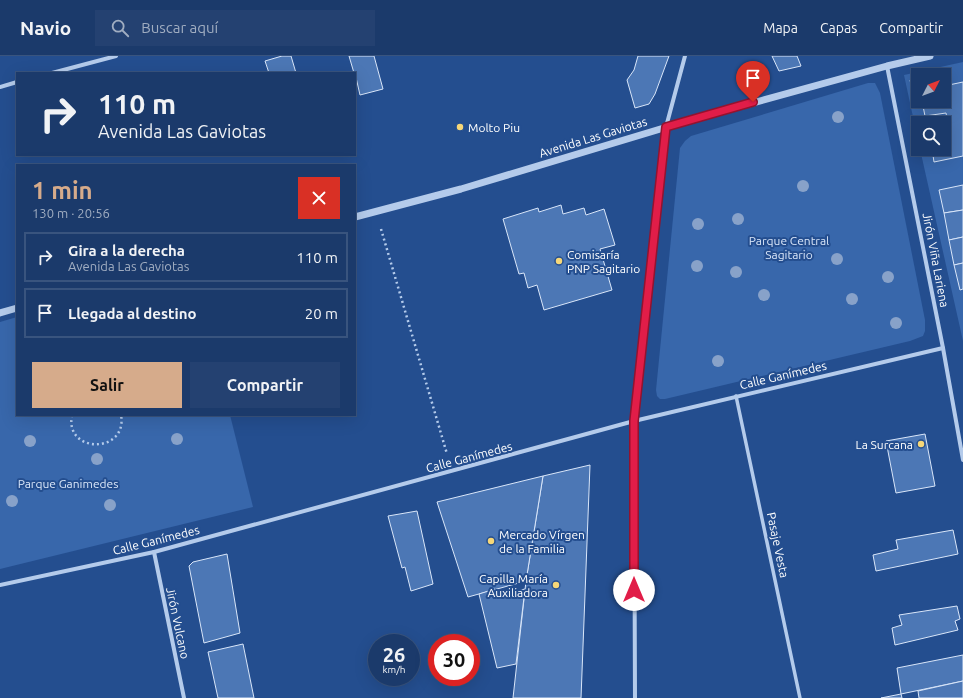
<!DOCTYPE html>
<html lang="es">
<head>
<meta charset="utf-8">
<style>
  :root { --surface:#1b3a6b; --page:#244171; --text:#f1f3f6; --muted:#a0adc1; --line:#39547e; --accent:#d6ab8b }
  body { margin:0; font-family:Ubuntu,sans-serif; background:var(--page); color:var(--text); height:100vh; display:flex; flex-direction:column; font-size:15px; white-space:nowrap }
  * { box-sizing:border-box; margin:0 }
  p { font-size:13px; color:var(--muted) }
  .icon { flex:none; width:22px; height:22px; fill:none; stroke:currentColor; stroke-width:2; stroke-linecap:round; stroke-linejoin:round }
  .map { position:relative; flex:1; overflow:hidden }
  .sheet { position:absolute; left:16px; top:108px; width:340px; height:252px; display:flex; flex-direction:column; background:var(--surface); border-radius:0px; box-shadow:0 4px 16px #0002,0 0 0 1px var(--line) }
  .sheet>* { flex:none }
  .banner { position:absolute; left:16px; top:16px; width:340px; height:84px; border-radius:0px; box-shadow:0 4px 16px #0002,0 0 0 1px var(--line); background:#1b3a6b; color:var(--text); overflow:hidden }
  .needle { width:26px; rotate:48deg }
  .fabs { position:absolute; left:911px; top:12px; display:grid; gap:8px }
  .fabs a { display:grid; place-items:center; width:40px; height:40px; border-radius:0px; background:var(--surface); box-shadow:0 4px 16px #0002,0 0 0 1px var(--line); font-size:20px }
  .speed { position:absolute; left:368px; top:578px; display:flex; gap:8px; font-size:20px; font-weight:700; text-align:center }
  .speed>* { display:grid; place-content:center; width:52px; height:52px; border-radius:50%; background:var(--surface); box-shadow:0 4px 16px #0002,0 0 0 1px var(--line); line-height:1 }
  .speed small { font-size:10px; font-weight:400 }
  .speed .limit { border:6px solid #d22; background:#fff; color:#111 }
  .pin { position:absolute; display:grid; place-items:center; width:34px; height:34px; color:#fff; margin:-41px -17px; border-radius:50% 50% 50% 0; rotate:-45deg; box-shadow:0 0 4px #0007 }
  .pin .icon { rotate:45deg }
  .me { position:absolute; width:44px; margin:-22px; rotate:0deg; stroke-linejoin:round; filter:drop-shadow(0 0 3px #0008) }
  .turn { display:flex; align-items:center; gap:14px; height:84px; padding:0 16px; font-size:18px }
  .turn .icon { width:52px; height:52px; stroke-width:2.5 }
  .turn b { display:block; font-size:28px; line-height:34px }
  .round { display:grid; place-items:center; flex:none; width:42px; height:42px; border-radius:0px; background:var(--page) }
  .headline { display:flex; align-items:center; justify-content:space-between; height:68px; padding:0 16px }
  h1 { font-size:24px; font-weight:700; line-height:30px; color:var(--accent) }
  .primary-button { display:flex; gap:8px; margin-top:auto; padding:8px 16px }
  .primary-button a { flex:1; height:46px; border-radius:0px; background:var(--accent); color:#111; font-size:16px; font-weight:700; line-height:46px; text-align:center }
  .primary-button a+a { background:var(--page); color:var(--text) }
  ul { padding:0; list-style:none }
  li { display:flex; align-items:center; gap:12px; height:50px; margin:0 8px 6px; padding:0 8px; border:2px solid var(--line); border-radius:0px }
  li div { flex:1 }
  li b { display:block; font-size:15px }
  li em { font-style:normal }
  header { display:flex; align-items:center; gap:24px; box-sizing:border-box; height:56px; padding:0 20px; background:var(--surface); border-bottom:1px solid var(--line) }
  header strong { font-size:19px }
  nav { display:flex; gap:22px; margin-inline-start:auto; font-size:14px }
  .search { width:280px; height:36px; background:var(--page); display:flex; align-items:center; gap:10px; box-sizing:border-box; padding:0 14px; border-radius:0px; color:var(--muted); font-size:15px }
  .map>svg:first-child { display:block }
  .green { fill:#3867ab; fill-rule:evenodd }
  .building { fill:#4c77b5; stroke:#d9e6f9 }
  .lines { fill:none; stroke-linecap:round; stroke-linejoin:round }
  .path { stroke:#b4cbeb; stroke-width:2.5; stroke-dasharray:2 3; stroke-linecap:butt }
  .pedestrian { stroke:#b4cbeb; stroke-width:3.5 }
  .minor { stroke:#b4cbeb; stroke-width:4 }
  .tertiary { stroke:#b4cbeb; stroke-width:7 }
  .tree { fill:#88a2c9 }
  .route-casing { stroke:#92132f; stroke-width:10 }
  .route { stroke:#e11d48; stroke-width:7 }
  .poi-dot { fill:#f6d778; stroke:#244e8f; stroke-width:1.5 }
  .labels { text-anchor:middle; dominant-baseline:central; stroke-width:4; stroke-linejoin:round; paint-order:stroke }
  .poi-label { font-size:12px; fill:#fff; stroke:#244e8f; text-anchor:start }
  .street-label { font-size:12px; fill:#fff; stroke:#244e8f }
  .park-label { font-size:12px; fill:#d9e6f9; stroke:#244e8f }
</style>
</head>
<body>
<header>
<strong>Navio</strong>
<div class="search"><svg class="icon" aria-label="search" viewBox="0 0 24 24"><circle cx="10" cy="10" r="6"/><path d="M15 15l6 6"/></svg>Buscar aquí</div>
<nav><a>Mapa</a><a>Capas</a><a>Compartir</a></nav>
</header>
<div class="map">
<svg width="963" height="642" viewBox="0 0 963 642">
  <rect width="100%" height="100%" fill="#244e8f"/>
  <!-- green -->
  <g class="green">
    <path d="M 963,6 L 963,285 L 920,93 L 944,93 L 944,67 L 918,67 L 918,84 L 904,19 ZM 918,19 L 944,19 L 944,45 L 918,45 Z"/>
    <path d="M 868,27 L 875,27 L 880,37 L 925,264 L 925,275 L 923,280 L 910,285 L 665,343 L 660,343 L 657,340 L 656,334 L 680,92 L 685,85 L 691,80 Z"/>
    <path d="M 17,261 L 17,359 L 230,359 L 253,451 L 0,513 L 0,266 Z"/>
  </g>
  <!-- building -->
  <g class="building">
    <path d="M 282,0 L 291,0 L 296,17 L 269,17 L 265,5 Z"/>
    <path d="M 349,0 L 374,0 L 383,33 L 360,39 L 355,17 L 354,17 Z"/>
    <path d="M 638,0 L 669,0 L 655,38 L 649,48 L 635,52 L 627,24 L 634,14 Z"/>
    <path d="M 772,0 L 797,0 L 801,10 L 779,15 Z"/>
    <path d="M 963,26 L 963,100 L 934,106 L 932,93 L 944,93 L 944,80 L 950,79 L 946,57 L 925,60 L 922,45 L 944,45 L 944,30 Z"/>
    <path d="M 963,129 L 963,154 L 944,157 L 939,134 Z"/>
    <path d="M 561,149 L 563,158 L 584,152 L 586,159 L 604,153 L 615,189 L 600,193 L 612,234 L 544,254 L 537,229 L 528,232 L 524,217 L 519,218 L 503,163 L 538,152 L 539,156 Z"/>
    <path d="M 963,154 L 963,181 L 949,184 L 944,157 Z"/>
    <path d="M 963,181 L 963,207 L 954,209 L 949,184 Z"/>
    <path d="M 963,207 L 963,233 L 960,234 L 954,209 Z"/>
    <path d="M 925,378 L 935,430 L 896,437 L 886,385 Z"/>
    <path d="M 590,409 L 581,642 L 513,642 L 526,525 L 543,420 Z"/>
    <path d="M 543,420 L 526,525 L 468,541 L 437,446 Z"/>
    <path d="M 417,455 L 433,528 L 411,535 L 405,511 L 402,512 L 388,460 Z"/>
    <path d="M 953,474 L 958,498 L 876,515 L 873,499 L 898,493 L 896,484 Z"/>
    <path d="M 227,498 L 240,577 L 204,587 L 189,510 L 193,506 Z"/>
    <path d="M 495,533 L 496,540 L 525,533 L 516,608 L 497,612 L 479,538 Z"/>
    <path d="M 957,550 L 960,563 L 955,565 L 958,574 L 895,589 L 892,572 L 902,569 L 899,559 Z"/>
    <path d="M 243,588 L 254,642 L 218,642 L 208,596 Z"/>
    <path d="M 963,599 L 963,625 L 901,638 L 897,612 Z"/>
    <path d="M 963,625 L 963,642 L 919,642 L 918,635 Z"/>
    <path d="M 901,638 L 902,642 L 881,642 Z"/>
  </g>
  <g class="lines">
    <!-- path -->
    <g class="path">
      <path d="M 910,24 L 916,28"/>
      <path d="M 381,173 L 447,398"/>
      <path d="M 72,359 C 64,398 128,398 121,359"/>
    </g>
    <!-- pedestrian -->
    <path class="pedestrian" d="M 736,340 L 800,642"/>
    <!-- minor -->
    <g class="minor">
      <path d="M 887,10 L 943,292 L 963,404"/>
      <path d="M 52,17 L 116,0"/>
      <path d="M 0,31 L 17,26"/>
      <path d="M 154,496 L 184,642"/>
      <path d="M 0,529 L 154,496 L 634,365 L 943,292"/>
      <path d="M 635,642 L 634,365 L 666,71 L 685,0"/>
    </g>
    <!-- tertiary -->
    <g class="tertiary">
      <path d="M 355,161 L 461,133 L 687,65 L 887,10 L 930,0"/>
      <path d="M 0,257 L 17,252"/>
    </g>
  </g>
  <!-- trees -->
  <g class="tree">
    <circle cx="838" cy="61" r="6"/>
    <circle cx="803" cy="130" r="6"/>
    <circle cx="738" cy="163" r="6"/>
    <circle cx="698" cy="168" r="6"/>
    <circle cx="837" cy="203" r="6"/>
    <circle cx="697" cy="210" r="6"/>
    <circle cx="736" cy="216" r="6"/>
    <circle cx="888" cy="221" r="6"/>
    <circle cx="764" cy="239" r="6"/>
    <circle cx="852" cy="243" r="6"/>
    <circle cx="896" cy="267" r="6"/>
    <circle cx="718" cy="305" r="6"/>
    <circle cx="177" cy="383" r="6"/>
    <circle cx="30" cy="385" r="6"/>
    <circle cx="97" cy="403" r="6"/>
    <circle cx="12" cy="445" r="6"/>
    <circle cx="110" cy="449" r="6"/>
  </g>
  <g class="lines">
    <!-- route casing -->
    <g class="route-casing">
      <path id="route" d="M 634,534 L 634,365 L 666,71 L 753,46"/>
    </g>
    <!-- route -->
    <use href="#route" class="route"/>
  </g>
  <!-- markers -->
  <g class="poi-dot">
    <circle cx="460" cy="71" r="4"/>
    <circle cx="559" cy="205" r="4"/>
    <circle cx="921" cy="388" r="4"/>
    <circle cx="491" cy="485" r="4"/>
    <circle cx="556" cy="529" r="4"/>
  </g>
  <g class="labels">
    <!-- poi labels -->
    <g class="poi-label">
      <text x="468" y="71">Molto Piu</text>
      <text x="567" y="198">Comisaría<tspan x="567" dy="14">PNP Sagitario</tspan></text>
      <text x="913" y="388" text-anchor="end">La Surcana</text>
      <text x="499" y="478">Mercado Vírgen<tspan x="499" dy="14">de la Familia</tspan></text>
      <text x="548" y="522" text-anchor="end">Capilla María<tspan x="548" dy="14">Auxiliadora</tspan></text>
    </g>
    <!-- street labels -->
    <g class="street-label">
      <text transform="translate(593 81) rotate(-17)">Avenida Las Gaviotas</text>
      <text transform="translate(936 204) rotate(79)">Jirón Viña Lariena</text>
      <text transform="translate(783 319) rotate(-13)">Calle Ganímedes</text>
      <text transform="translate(469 401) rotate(-15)">Calle Ganímedes</text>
      <text transform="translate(156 484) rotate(-14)">Calle Ganímedes</text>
      <text transform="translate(778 489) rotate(78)">Pasaje Vesta</text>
      <text transform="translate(178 567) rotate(78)">Jirón Vulcano</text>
    </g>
    <!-- park labels -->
    <g class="park-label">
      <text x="789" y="184">Parque Central<tspan x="789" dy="14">Sagitario</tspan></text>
      <text x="68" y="427">Parque Ganimedes</text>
    </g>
  </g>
</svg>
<div class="fabs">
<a><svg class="needle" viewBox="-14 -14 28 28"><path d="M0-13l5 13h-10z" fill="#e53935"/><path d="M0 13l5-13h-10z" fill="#a0adc1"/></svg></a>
<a><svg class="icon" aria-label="search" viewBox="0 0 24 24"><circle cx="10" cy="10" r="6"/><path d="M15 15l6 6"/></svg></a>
</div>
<div class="speed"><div>26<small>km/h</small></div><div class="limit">30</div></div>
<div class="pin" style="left:753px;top:46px;background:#d93025"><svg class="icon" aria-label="arrive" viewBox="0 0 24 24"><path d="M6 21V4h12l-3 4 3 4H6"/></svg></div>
<svg class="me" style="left:634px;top:534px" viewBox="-20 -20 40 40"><circle r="19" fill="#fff"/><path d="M0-13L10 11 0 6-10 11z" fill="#e11d48"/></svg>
<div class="banner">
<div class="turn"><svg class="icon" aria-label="right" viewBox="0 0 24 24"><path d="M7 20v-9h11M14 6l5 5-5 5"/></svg><div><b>110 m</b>Avenida Las Gaviotas</div></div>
</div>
<section class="sheet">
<div class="headline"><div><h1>1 min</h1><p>130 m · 20:56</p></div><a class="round" style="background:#d93025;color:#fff"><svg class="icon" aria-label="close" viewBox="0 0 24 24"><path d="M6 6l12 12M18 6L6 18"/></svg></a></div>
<ul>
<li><svg class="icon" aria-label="right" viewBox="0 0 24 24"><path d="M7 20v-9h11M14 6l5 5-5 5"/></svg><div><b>Gira a la derecha</b><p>Avenida Las Gaviotas</p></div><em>110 m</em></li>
<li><svg class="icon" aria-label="arrive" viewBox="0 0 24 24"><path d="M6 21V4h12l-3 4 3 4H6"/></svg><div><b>Llegada al destino</b></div><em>20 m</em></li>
</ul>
<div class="primary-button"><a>Salir</a><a>Compartir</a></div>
</section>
</div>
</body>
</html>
